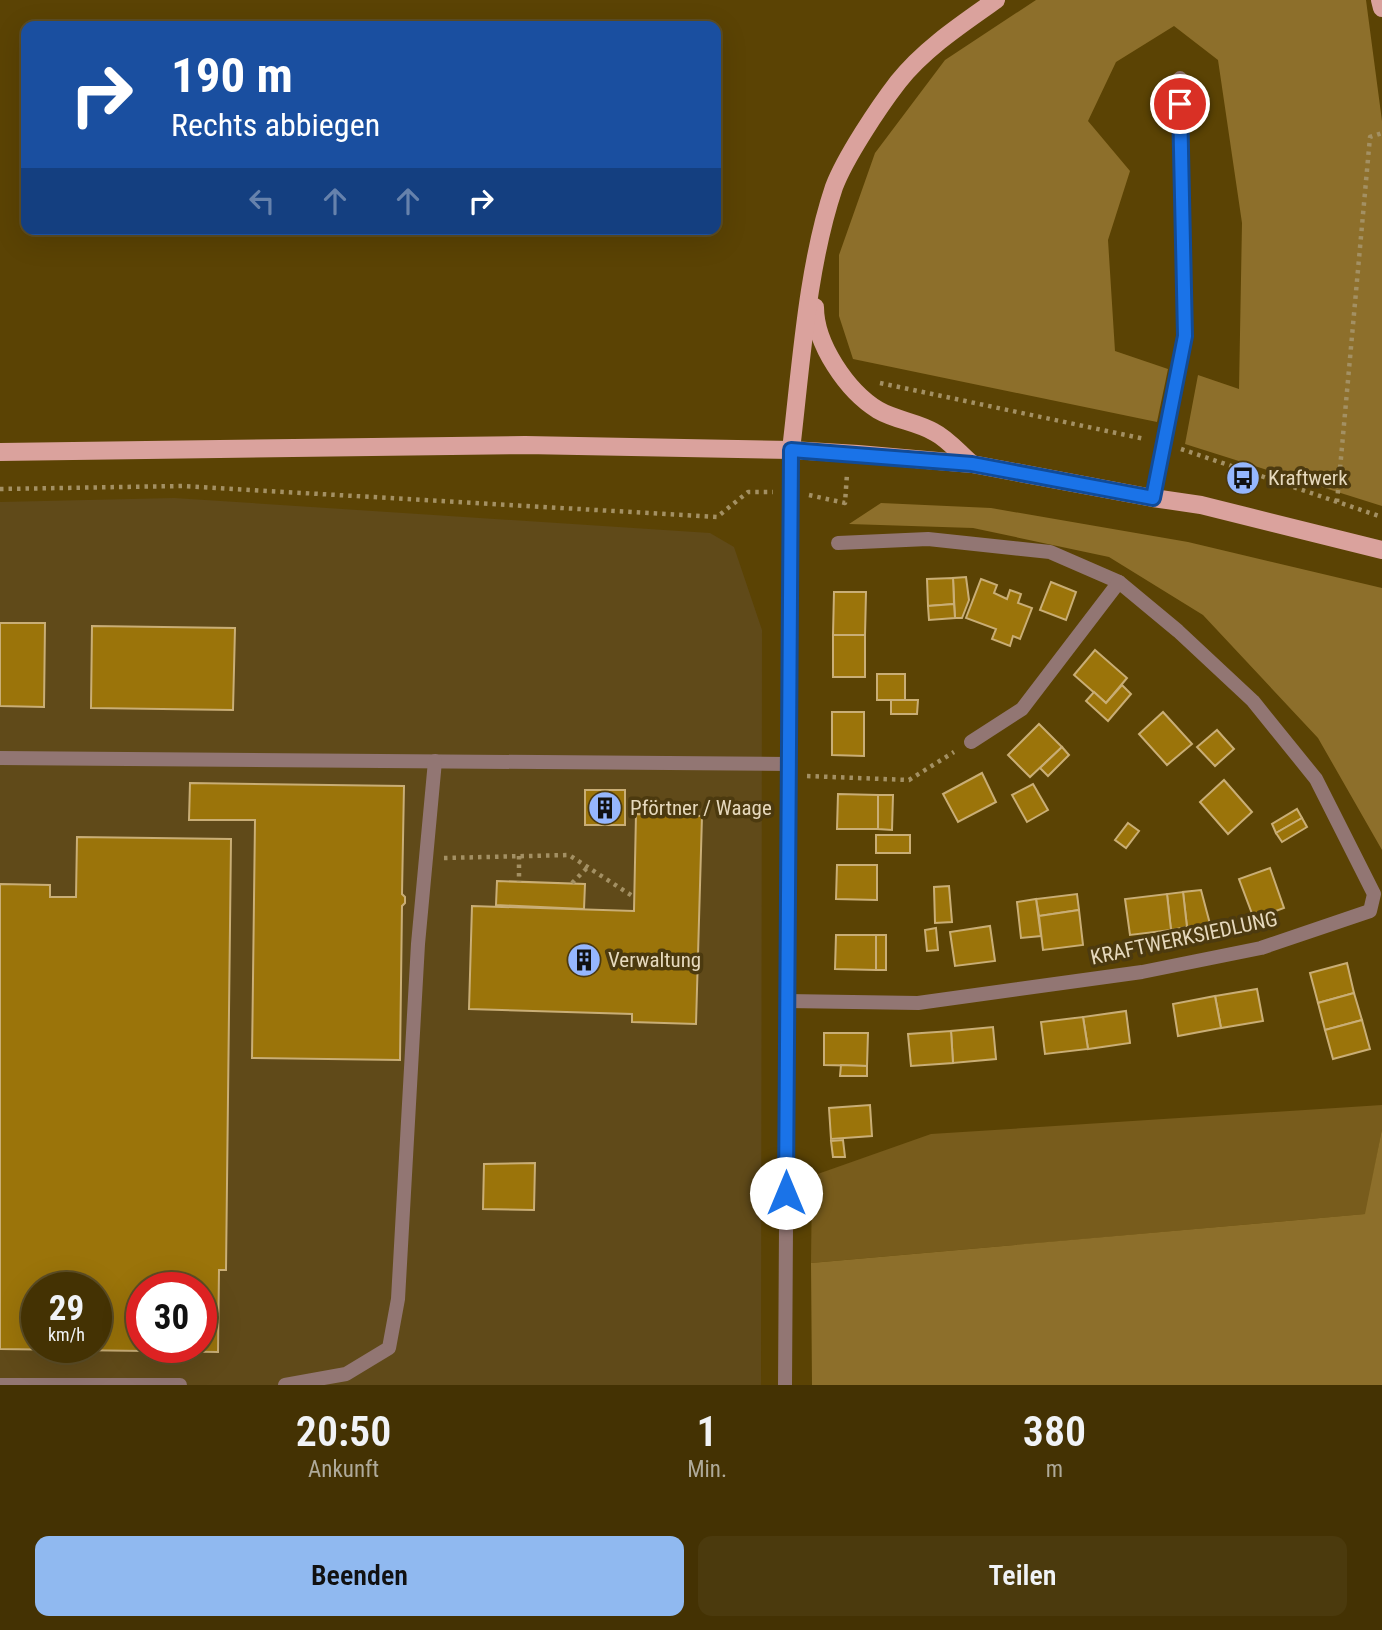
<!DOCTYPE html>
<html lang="de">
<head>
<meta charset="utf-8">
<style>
  :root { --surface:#443203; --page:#4b3a0d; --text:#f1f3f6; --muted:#afaa9a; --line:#5c4d25; --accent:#90b9f0 }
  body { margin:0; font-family:"Roboto Condensed",sans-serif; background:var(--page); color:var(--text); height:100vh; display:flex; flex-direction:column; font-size:26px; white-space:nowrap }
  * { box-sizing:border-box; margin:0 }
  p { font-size:23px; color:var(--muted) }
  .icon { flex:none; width:38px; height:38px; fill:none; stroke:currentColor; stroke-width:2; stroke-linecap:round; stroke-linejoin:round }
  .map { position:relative; height:1385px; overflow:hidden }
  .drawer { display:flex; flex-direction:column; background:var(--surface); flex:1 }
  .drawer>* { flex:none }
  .top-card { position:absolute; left:21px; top:21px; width:700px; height:214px; border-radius:14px; box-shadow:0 7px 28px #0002,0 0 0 2px var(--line); background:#1a4fa0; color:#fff; overflow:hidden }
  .speed { position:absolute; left:21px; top:1272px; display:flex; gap:14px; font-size:35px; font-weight:700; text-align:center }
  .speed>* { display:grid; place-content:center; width:91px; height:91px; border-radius:50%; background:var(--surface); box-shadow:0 7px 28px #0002,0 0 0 2px var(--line); line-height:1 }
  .speed small { font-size:18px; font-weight:400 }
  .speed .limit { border:10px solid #d22; background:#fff; color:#111 }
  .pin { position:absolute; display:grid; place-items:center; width:60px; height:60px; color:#fff; margin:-30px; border:4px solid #fff; border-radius:50%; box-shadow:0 2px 7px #0007 }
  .me { position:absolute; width:77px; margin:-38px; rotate:0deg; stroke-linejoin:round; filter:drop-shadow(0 0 5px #0008) }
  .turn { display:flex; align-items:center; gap:24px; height:147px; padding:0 35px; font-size:32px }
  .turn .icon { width:91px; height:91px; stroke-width:2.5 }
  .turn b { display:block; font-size:49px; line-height:60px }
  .lanes { display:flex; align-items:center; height:66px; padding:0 35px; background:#0003; justify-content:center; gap:35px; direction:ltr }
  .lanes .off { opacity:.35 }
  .eta { display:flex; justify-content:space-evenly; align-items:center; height:119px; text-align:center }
  .eta b { font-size:42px; font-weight:600; line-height:49px }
  .button { display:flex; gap:14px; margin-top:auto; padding:14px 35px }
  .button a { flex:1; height:80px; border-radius:14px; background:var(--accent); color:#111; font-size:28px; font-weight:600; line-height:80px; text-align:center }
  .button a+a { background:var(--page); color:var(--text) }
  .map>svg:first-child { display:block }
  .built { fill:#604a19; fill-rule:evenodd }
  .green { fill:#785c1c }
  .forest { fill:#8d6f2b }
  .building { fill:#9b740a; stroke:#c9ae76; stroke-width:2; fill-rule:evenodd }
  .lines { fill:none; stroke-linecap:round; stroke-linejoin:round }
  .path { stroke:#a39063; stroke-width:4.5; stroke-dasharray:3.5 5; stroke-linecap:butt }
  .service { stroke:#927673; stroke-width:14 }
  .minor { stroke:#927673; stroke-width:14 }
  .primary { stroke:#daa29d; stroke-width:18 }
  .route-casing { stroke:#114b97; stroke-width:18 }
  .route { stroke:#1a73e8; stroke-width:12 }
  .labels { text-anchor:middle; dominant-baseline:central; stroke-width:7; stroke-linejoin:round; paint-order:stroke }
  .poi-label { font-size:21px; fill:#e6d9bd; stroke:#4c3a0f; text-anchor:start }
  .street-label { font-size:21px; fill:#e6d9bd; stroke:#4c3a0f }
</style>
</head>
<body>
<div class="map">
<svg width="1382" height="1385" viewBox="0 0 1382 1385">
  <rect width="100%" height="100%" fill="#5b4304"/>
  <!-- built -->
  <path class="built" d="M 174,498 L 710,533 L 734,547 L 762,630 L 761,1385 L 0,1385 L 0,502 ZM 37,1288 L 96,1288 L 96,1348 L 37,1348 ZM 142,1288 L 201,1288 L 201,1348 L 142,1348 Z"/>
  <!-- green -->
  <path class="green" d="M 1382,1105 L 1382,1129 L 1366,1214 L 811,1263 L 812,1176 L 931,1134 Z"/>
  <!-- forest -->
  <g class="forest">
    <path d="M 1036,0 L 1366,0 L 1382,121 L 1382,506 L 1185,444 L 1198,375 L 1239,389 L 1242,223 L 1218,60 L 1174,26 L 1116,62 L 1088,121 L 1130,171 L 1108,240 L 1115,351 L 1168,369 L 1157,422 L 853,359 L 839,316 L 839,255 L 875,153 L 945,60 Z"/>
    <path d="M 881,503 L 991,508 L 1188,542 L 1382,588 L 1382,850 L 1318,738 L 1203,615 L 1109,557 L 973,528 L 849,524 Z"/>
    <path d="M 1382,1129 L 1382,1385 L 812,1385 L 811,1263 L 1365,1214 Z"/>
  </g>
  <!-- building -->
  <g class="building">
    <path d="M 966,577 L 969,600 L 962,618 L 955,618 L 953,578 Z"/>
    <path d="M 953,578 L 954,604 L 928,606 L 927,579 Z"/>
    <path d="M 981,579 L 997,585 L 994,593 L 1007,599 L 1010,590 L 1021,594 L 1018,603 L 1032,608 L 1020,639 L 1013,636 L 1010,646 L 992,639 L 996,629 L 966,618 Z"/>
    <path d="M 1051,582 L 1076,592 L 1066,620 L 1040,610 Z"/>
    <path d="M 834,592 L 866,592 L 865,635 L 833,635 Z"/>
    <path d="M 954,604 L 955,618 L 929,620 L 928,606 Z"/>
    <path d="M 0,623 L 45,623 L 44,707 L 0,706 Z"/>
    <path d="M 92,626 L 235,628 L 233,710 L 91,708 Z"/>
    <rect x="833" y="635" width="32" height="42"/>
    <path d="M 1095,650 L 1127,678 L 1106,703 L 1074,675 Z"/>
    <rect x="877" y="674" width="28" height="26"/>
    <path d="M 1122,685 L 1131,694 L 1108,721 L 1086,701 L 1094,692 L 1106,703 Z"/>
    <path d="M 891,700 L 918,700 L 917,714 L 891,714 Z"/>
    <path d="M 832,712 L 864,712 L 864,756 L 832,755 Z"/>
    <path d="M 1163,712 L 1192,744 L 1167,765 L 1139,734 Z"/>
    <path d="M 1039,724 L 1062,747 L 1030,777 L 1008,755 Z"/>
    <path d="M 1217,730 L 1234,749 L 1215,766 L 1197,747 Z"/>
    <path d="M 1062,747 L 1069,755 L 1048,776 L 1040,768 Z"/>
    <path d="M 982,773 L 996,802 L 958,822 L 943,794 Z"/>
    <path d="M 1224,780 L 1252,812 L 1228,834 L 1200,802 Z"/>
    <path d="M 190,783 L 404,786 L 402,894 L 405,897 L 405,903 L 402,906 L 400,1060 L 252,1058 L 255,820 L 189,820 Z"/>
    <path d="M 1033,784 L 1048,810 L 1027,822 L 1012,795 Z"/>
    <rect x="585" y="790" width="40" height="35"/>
    <path d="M 838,794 L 878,795 L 878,829 L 837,829 Z"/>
    <path d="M 878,795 L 893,795 L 892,830 L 878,829 Z"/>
    <path d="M 1297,809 L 1302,818 L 1276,833 L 1272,824 Z"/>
    <path d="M 636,814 L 702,816 L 696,1024 L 632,1022 L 632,1014 L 469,1009 L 472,906 L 634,911 Z"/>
    <path d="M 1302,818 L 1307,827 L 1282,842 L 1276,833 Z"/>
    <path d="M 1128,823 L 1139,831 L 1126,848 L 1115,840 Z"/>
    <rect x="876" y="835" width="34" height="18"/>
    <path d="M 77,837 L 231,839 L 226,1270 L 219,1270 L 218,1352 L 0,1349 L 0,884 L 50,885 L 50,897 L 76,897 ZM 37,1288 L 96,1288 L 96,1348 L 37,1348 ZM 142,1288 L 201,1288 L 201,1348 L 142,1348 Z"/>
    <path d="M 837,865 L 877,865 L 877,900 L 836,899 Z"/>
    <path d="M 1270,868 L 1284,908 L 1254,919 L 1239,879 Z"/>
    <path d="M 497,881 L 585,884 L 584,909 L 496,905 Z"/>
    <path d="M 949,886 L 952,922 L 935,923 L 934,887 Z"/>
    <path d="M 1201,890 L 1210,924 L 1187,927 L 1183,892 Z"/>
    <path d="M 1183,892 L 1187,927 L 1171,930 L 1167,894 Z"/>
    <path d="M 1077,894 L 1079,910 L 1039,916 L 1036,899 Z"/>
    <path d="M 1167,894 L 1171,930 L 1130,935 L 1125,899 Z"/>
    <path d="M 1036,899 L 1041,936 L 1021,938 L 1017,902 Z"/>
    <path d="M 1079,910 L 1083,945 L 1043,950 L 1039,916 Z"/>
    <path d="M 990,926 L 995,961 L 955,966 L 950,932 Z"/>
    <path d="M 936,928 L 938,950 L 927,951 L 925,930 Z"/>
    <path d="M 836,935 L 876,935 L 876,970 L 835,969 Z"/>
    <rect x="876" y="935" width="10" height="35"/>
    <path d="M 1347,963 L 1354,993 L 1318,1003 L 1310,973 Z"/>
    <path d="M 1257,989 L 1263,1021 L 1221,1028 L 1215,996 Z"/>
    <path d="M 1354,993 L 1362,1020 L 1325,1030 L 1318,1003 Z"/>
    <path d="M 1215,996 L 1221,1028 L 1178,1036 L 1173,1004 Z"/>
    <path d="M 1126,1011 L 1130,1043 L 1088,1049 L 1083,1017 Z"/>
    <path d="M 1083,1017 L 1088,1049 L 1045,1054 L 1041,1022 Z"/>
    <path d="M 1362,1020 L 1370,1049 L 1333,1059 L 1325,1030 Z"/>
    <path d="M 993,1027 L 996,1059 L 953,1063 L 951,1031 Z"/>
    <path d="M 951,1031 L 953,1063 L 911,1066 L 908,1034 Z"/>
    <path d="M 824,1033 L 868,1033 L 867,1066 L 824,1065 Z"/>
    <path d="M 841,1065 L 867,1066 L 867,1076 L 840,1076 Z"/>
    <path d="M 870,1105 L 872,1136 L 831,1139 L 829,1108 Z"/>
    <path d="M 843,1140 L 845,1157 L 833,1157 L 831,1141 Z"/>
    <path d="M 535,1163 L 534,1210 L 483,1209 L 484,1164 Z"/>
  </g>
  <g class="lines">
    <!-- path -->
    <g class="path">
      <path d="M 880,383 L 1145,439"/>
      <path d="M 1181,449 L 1382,517"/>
      <path d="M 0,489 L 182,486 L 717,517 L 748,492 L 773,492"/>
      <path d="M 809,495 L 845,503 L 847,474"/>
      <path d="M 1337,502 L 1370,137 L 1382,133"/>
      <path d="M 807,776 L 909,780 L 954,752"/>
      <path d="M 519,856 L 519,882"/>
      <path d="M 444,858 L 569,855 L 634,897"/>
      <path d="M 572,883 L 588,867"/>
    </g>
    <!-- service -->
    <g class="service">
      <path d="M 1153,498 L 1185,336 L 1180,78"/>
      <path d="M 0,758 L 788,764"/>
      <path d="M 0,1385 L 180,1385"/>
      <path d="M 285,1385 L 346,1374 L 389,1348 L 398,1299 L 418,944 L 435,761"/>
    </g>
    <!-- minor -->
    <g class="minor">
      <path d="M 838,543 L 928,539 L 1050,552 L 1119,582"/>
      <path d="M 787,1001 L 918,1003 L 1142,972 L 1261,948 L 1370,911 L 1374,894 L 1316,779 L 1253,701 L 1178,631 L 1119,582 L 1022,709 L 971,742"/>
      <path d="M 785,1385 L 791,450"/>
    </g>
    <!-- primary -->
    <g class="primary">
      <path d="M 1380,0 L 1382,8"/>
      <path d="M 815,307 C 815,344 847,391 878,410 C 895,420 917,422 934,432 C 948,439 960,454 972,464"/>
      <path d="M 791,450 C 801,366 807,267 834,187 C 845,158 878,108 898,82 C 924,49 962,24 996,0"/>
      <path d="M 0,452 L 525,445 L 791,450 L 858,454 L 972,464 L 1153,498 L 1201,505 L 1382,550"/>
    </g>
  </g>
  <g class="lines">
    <!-- route casing -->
    <g class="route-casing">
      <path id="route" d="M 786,1193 L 791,450 L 972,464 L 1153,498 L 1185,336 L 1180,104"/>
    </g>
    <!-- route -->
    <use href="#route" class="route"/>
  </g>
  <!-- icons -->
  <defs>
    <g id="bus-disc" transform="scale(1.75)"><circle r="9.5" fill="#95b6fd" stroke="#4c3a0f"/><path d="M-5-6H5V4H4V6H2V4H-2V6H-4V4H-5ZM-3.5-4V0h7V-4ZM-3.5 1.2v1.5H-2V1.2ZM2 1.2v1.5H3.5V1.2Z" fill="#111"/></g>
    <g id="building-disc" transform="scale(1.75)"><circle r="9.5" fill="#95b6fd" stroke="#4c3a0f"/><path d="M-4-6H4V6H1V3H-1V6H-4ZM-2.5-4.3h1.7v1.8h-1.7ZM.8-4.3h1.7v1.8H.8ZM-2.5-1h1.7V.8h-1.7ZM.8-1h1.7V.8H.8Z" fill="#111"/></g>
  </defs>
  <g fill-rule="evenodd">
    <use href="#bus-disc" x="1243" y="478"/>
    <use href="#building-disc" x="605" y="808"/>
    <use href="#building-disc" x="584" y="960"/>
  </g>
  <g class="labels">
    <!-- poi labels -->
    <g class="poi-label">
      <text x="1268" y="478">Kraftwerk</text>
      <text x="630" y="808">Pförtner / Waage</text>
      <text x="608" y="960">Verwaltung</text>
    </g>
    <!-- street labels -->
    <g class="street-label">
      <text transform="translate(1184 938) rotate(-12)">KRAFTWERKSIEDLUNG</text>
    </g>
  </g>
</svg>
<div class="speed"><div>29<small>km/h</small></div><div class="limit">30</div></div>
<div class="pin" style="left:1180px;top:104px;background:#d93025"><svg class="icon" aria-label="arrive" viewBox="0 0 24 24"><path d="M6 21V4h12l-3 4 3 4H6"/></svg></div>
<svg class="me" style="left:786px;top:1193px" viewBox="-20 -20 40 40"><circle r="19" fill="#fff"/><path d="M0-13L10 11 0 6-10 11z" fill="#1a73e8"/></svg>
<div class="top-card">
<div class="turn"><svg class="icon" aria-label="right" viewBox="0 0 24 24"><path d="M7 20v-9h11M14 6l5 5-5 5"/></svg><div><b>190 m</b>Rechts abbiegen</div></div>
<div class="lanes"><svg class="icon off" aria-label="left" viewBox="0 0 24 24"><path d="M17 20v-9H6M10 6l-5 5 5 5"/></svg><svg class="icon off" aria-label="ahead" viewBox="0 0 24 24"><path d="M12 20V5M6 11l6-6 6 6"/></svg><svg class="icon off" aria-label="ahead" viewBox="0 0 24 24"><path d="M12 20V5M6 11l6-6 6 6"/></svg><svg class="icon" aria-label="right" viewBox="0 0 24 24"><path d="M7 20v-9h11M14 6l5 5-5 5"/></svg></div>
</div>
</div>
<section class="drawer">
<div class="eta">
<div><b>20:50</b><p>Ankunft</p></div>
<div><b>1</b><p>Min.</p></div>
<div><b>380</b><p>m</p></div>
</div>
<div class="button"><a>Beenden</a><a>Teilen</a></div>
</section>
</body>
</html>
